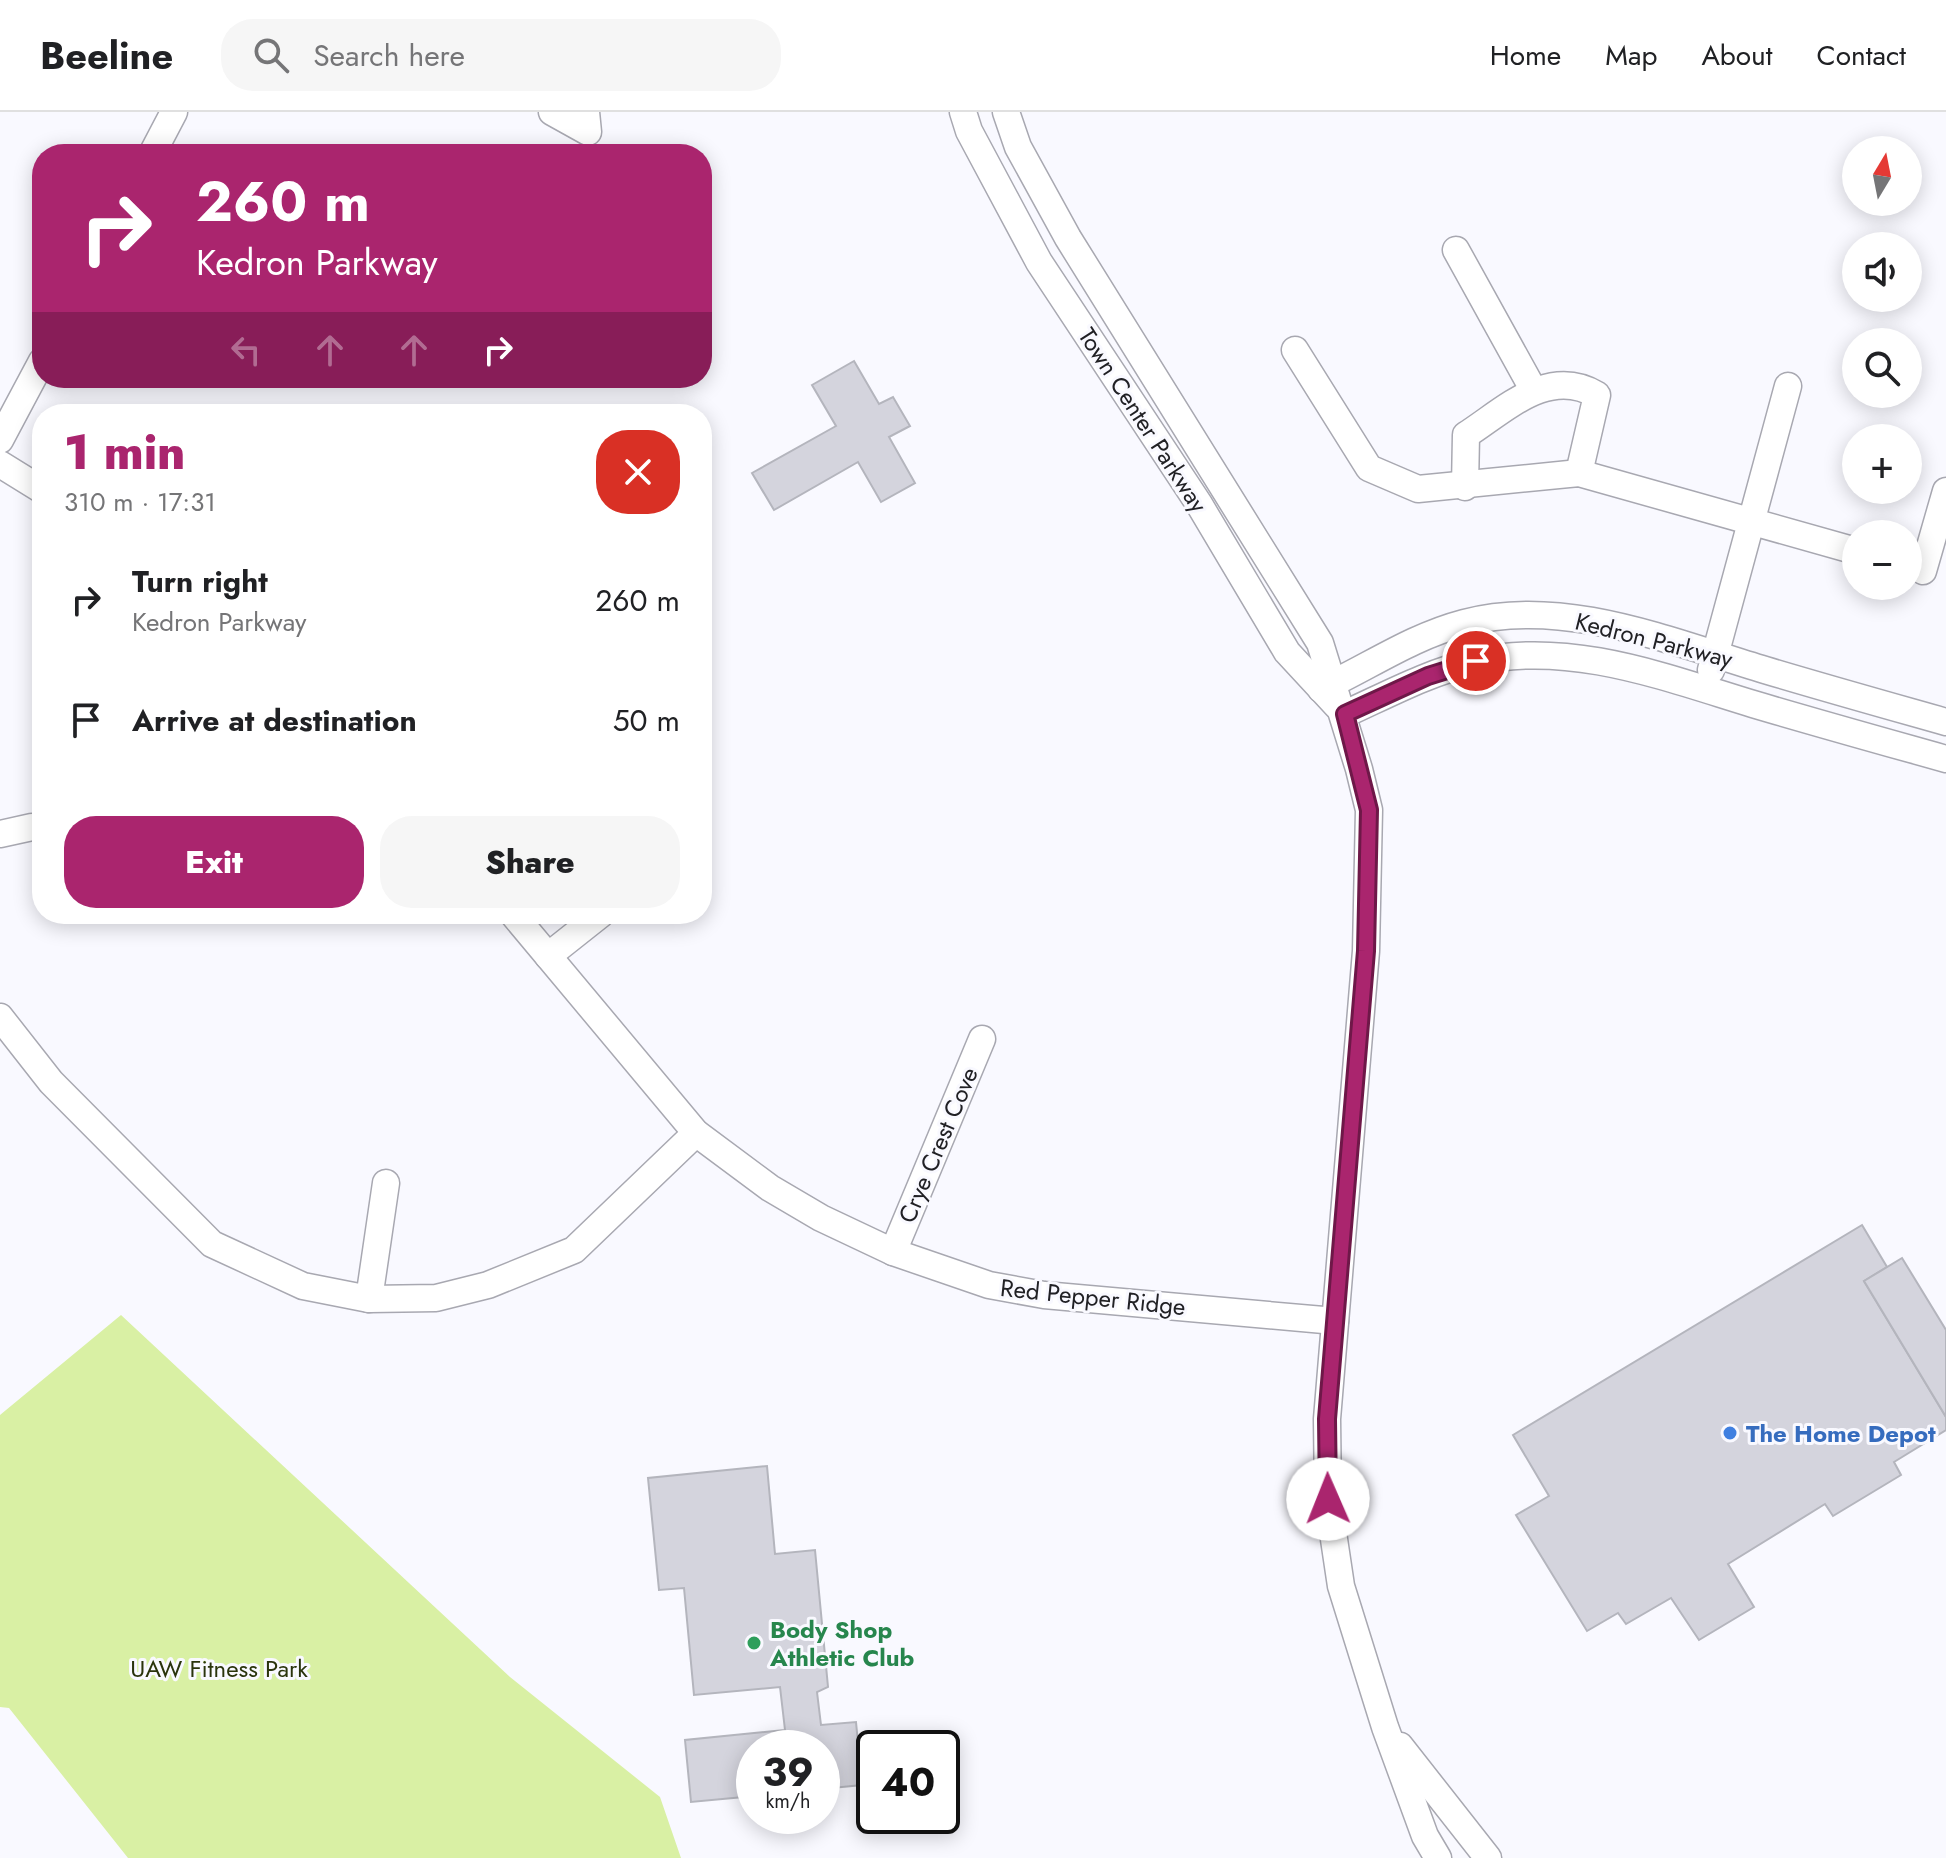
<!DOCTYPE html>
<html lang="en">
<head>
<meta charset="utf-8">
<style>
  :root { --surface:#fff; --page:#f6f6f6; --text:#202124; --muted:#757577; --line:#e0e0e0; --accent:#aa256e }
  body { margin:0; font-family:Jost,sans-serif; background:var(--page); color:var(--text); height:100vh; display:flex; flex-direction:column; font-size:30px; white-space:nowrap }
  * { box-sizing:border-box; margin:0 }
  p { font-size:26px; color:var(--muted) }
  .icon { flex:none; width:44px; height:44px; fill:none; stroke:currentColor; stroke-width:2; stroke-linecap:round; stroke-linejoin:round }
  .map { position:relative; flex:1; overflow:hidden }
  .drawer { position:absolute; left:32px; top:292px; width:680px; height:520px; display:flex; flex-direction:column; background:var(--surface); border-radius:32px; box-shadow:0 4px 20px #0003 }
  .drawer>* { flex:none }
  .banner { position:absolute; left:32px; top:32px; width:680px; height:244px; border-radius:32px; box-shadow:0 4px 20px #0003; background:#aa256e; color:#fff; overflow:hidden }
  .needle { width:52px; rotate:10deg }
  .controls { position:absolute; left:1842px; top:24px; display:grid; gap:16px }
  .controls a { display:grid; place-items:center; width:80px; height:80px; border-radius:50%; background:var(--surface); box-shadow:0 4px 20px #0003; font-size:40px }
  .speed { position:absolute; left:736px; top:1618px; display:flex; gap:16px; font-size:40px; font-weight:700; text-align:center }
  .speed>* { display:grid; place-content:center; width:104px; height:104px; border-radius:50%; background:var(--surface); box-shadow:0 4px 20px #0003; line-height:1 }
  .speed small { font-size:20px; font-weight:400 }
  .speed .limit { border:4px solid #111; border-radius:12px; background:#fff; color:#111 }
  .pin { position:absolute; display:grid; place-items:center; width:68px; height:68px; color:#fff; margin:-34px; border:4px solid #fff; border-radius:50%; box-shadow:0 2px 8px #0007 }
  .me { position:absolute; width:88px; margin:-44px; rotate:359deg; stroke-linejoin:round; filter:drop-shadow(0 0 6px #0008) }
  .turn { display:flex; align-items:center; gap:28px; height:168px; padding:0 32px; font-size:36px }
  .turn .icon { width:104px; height:104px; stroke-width:2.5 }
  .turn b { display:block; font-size:56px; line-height:68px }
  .lanes { display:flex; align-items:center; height:76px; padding:0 32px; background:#0003; justify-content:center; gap:40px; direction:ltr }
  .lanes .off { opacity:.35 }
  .round { display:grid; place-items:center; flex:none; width:84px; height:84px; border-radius:32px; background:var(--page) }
  .summary { display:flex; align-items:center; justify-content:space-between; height:136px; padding:0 32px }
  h1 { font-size:48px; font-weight:800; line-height:60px; color:var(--accent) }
  .primary-button { display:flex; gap:16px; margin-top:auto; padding:16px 32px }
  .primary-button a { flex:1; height:92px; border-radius:32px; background:var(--accent); color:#fff; font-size:32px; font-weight:800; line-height:92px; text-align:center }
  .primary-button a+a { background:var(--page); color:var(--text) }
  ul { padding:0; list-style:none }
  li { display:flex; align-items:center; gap:24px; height:120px; padding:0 32px }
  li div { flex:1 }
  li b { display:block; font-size:30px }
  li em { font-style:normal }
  header { display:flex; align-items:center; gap:48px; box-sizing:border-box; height:112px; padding:0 40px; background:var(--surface); border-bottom:2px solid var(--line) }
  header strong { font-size:38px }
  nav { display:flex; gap:44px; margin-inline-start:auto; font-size:28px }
  .search { width:560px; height:72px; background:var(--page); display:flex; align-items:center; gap:20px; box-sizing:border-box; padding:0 28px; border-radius:32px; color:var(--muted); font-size:30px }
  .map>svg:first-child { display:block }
  .green { fill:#d9f0a4 }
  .building { fill:#d4d4dd; stroke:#b4b5bd; stroke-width:2 }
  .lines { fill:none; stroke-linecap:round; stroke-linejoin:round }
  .minor-casing { stroke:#a8a8b1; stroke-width:29 }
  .minor { stroke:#fff; stroke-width:26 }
  .route-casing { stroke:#6e1848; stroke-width:20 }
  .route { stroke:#aa256e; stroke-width:14 }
  .shop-dot { fill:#3f7fe0; stroke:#f9f9ff; stroke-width:3 }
  .leisure-dot { fill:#2e9e5b; stroke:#f9f9ff; stroke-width:3 }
  .labels { text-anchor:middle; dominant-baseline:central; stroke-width:6; stroke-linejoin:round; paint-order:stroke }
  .street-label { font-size:24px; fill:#212125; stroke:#f9f9ff }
  .shop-label { font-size:24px; font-weight:bold; fill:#366cbe; stroke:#f9f9ff; text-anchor:start }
  .leisure-label { font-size:24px; font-weight:bold; fill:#27864d; stroke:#f9f9ff; text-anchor:start }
  .park-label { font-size:24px; fill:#2a340c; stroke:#f9f9ff }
</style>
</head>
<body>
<header>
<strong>Beeline</strong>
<div class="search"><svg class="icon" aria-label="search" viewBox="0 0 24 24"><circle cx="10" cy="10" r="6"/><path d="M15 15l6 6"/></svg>Search here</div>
<nav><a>Home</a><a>Map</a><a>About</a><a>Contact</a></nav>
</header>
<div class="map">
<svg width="1946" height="1746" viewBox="0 0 1946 1746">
  <rect width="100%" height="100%" fill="#f9f9ff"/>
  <!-- green -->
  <path class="green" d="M 121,1203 L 510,1565 L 660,1685 L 681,1746 L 128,1746 L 9,1596 L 0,1595 L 0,1303 Z"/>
  <!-- building -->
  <g class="building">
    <path d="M 854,249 L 879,292 L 893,285 L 910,314 L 889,325 L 915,371 L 881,390 L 858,350 L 774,398 L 752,361 L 836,314 L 812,273 Z"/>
    <path d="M 1862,1113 L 1887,1155 L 1864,1169 L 1946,1305 L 1946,1318 L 1894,1350 L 1901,1363 L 1833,1404 L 1825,1392 L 1728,1452 L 1754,1495 L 1699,1528 L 1671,1486 L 1626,1512 L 1618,1501 L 1587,1519 L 1516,1403 L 1549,1384 L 1513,1323 Z"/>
    <path d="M 1902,1146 L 1946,1218 L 1946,1305 L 1864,1169 Z"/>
    <path d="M 767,1354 L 775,1442 L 815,1438 L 828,1575 L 817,1580 L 821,1613 L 856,1610 L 862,1673 L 822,1677 L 822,1636 L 754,1636 L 754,1684 L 691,1690 L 685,1628 L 785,1618 L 780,1575 L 694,1583 L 684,1476 L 659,1478 L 648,1366 Z"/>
  </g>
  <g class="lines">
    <!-- minor casing -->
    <g class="minor-casing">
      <g id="minor">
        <path d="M 552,0 L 588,20 L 586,0"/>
        <path d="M 963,0 L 969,19 L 1039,150 L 1199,392 L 1287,540 L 1337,594"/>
        <path d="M 1006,0 L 1018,35 L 1068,126 L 1320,531 L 1359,657 L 1369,698 L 1366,839 L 1327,1307 L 1328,1387 L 1341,1474 L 1385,1615 L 1425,1724 L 1438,1746"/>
        <path d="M 152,42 L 174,0"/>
        <path d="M 1456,138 L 1534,279"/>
        <path d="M 1295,238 L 1369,356 L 1418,377 L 1579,361 L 1856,439"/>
        <path d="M 0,328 L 42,249"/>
        <path d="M 0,352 L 42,378"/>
        <path d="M 1465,375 L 1466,323 C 1506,297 1549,254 1597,283 L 1579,361"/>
        <path d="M 1923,459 L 1946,379"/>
        <path d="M 1711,558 L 1788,274"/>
        <path d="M 1321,577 C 1369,555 1411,525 1464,511 C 1563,484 1671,530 1765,558 C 1825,576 1886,593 1946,610"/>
        <path d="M 1345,602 C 1387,583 1429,560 1474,550 C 1569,528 1664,565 1753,592 C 1817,611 1882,629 1946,647"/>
        <path d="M 0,722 L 32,715"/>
        <path d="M 513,802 L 696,1021 L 770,1076 L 821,1106 L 893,1140 L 989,1173 L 1044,1183 L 1335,1209"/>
        <path d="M 548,844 L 601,802"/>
        <path d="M 0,905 L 51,970 L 212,1132 L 303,1174 L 369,1187 L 436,1186 L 488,1173 L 574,1138 L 696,1021"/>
        <path d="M 893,1140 L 982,927"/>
        <path d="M 369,1187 L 386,1071"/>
        <path d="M 1400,1634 L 1488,1746"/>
      </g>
    </g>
    <!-- minor -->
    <use href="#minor" class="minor"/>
  </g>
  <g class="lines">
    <!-- route casing -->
    <g class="route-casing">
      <path id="route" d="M 1328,1387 L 1327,1307 L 1366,839 L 1369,698 L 1345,602 L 1428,564 L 1476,549"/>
    </g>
    <!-- route -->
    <use href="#route" class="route"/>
  </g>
  <!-- markers -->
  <circle class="shop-dot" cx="1730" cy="1321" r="8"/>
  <circle class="leisure-dot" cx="754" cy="1531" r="8"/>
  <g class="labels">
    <!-- street labels -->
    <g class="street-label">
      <text transform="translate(1143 308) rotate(57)">Town Center Parkway</text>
      <text transform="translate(1654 528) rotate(14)">Kedron Parkway</text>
      <text transform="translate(938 1033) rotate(-67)">Crye Crest Cove</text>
      <text transform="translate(1093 1185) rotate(6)">Red Pepper Ridge</text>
    </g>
    <!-- shop labels -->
    <g class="shop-label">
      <text x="1746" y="1321">The Home Depot</text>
    </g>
    <!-- leisure labels -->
    <g class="leisure-label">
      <text x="770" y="1517">Body Shop<tspan x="770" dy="28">Athletic Club</tspan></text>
    </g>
    <!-- park labels -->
    <g class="park-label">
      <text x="219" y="1556">UAW Fitness Park</text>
    </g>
  </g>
</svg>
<div class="controls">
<a><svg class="needle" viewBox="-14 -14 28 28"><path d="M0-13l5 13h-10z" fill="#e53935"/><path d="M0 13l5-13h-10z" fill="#757577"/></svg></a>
<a><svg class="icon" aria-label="sound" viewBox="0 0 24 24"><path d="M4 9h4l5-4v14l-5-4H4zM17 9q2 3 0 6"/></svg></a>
<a><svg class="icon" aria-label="search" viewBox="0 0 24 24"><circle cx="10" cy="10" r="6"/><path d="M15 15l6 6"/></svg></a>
<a>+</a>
<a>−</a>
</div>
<div class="speed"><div>39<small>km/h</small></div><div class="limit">40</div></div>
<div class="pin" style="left:1476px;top:549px;background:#d93025"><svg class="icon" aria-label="arrive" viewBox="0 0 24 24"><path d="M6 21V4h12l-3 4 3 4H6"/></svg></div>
<svg class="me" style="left:1328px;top:1387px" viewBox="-20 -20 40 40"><circle r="19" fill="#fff"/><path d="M0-13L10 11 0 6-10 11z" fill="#aa256e"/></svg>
<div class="banner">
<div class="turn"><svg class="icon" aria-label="right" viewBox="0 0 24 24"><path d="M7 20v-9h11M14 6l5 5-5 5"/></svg><div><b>260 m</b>Kedron Parkway</div></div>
<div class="lanes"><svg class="icon off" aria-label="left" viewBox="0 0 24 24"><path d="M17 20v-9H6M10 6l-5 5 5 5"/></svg><svg class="icon off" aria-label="ahead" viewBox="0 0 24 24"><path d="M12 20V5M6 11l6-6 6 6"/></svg><svg class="icon off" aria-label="ahead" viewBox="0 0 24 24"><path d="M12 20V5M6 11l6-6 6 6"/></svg><svg class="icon" aria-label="right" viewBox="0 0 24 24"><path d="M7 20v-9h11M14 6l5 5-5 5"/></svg></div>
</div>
<section class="drawer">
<div class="summary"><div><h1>1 min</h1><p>310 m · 17:31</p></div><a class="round" style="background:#d93025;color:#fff"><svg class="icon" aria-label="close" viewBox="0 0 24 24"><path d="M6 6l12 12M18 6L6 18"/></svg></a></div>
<ul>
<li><svg class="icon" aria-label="right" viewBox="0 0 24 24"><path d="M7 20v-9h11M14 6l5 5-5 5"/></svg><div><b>Turn right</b><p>Kedron Parkway</p></div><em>260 m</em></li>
<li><svg class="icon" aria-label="arrive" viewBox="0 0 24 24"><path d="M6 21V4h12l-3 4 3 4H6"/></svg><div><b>Arrive at destination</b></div><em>50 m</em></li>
</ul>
<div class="primary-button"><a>Exit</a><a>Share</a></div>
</section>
</div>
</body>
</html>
